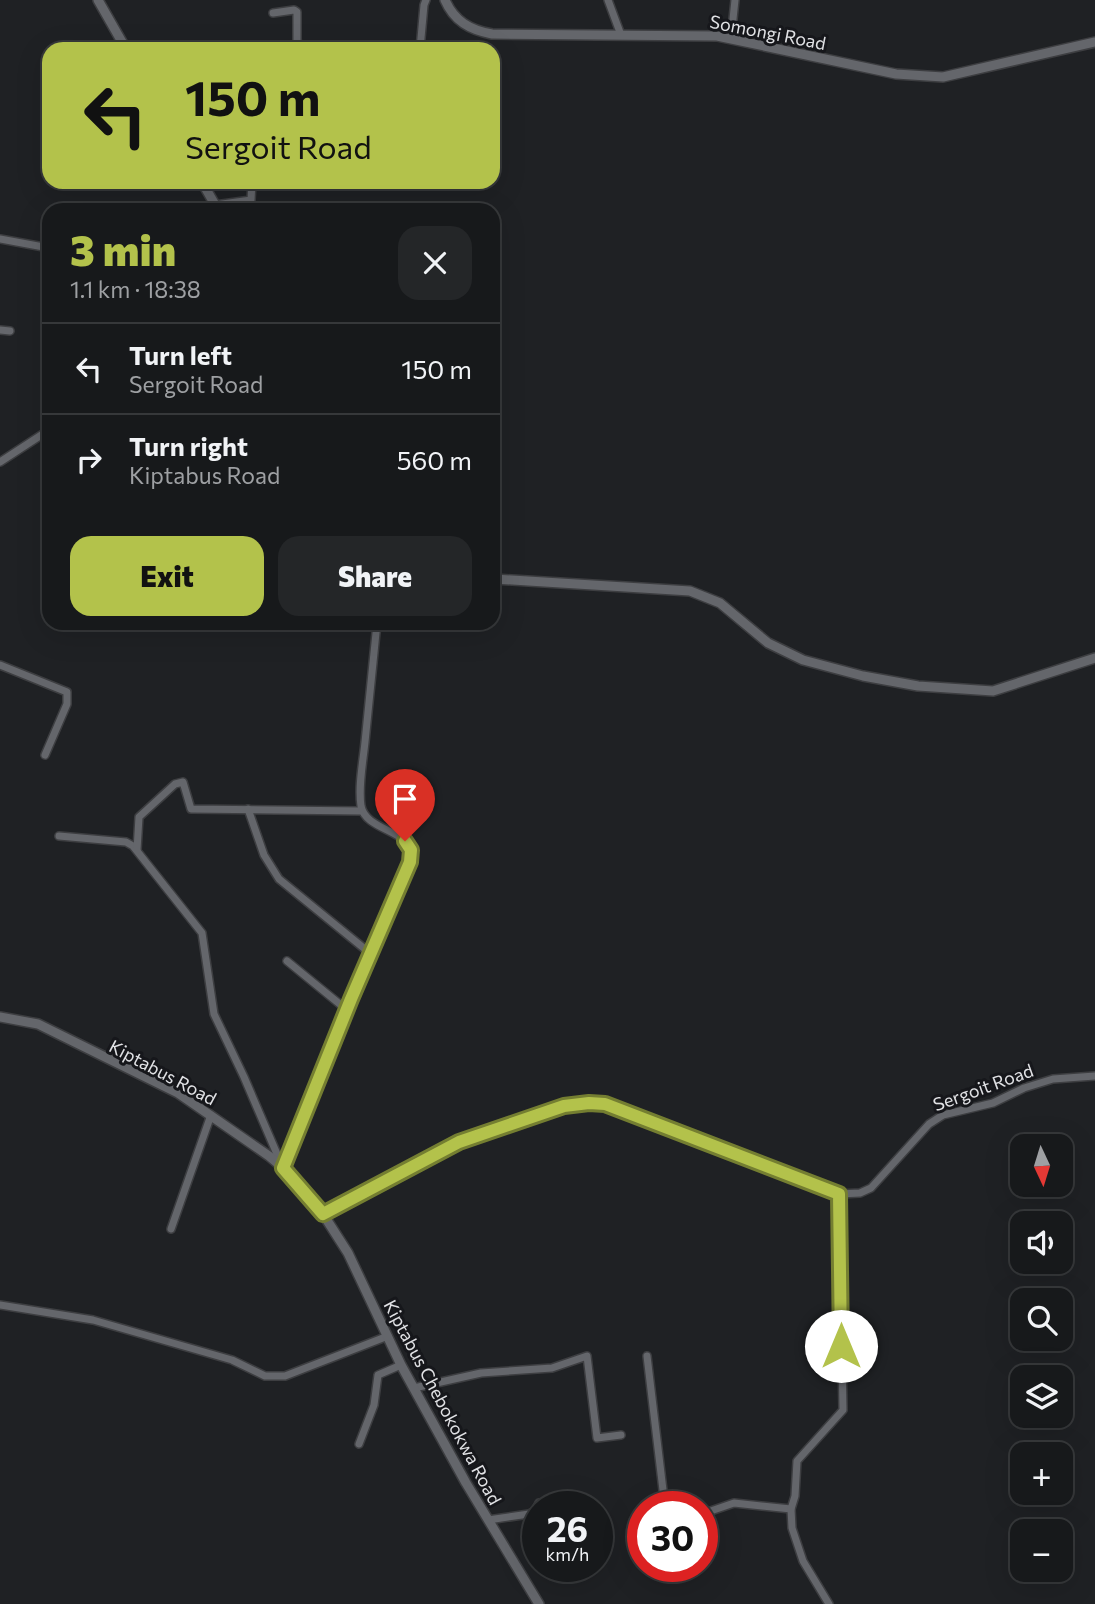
<!DOCTYPE html>
<html lang="en">
<head>
<meta charset="utf-8">
<style>
  :root { --surface:#17191b; --page:#242628; --text:#f1f3f6; --muted:#9ea0a3; --line:#36383a; --accent:#b3c24b }
  body { margin:0; font-family:Commissioner,sans-serif; background:var(--page); color:var(--text); height:100vh; display:flex; flex-direction:column; font-size:26px; white-space:nowrap }
  * { box-sizing:border-box; margin:0 }
  p { font-size:23px; color:var(--muted) }
  .icon { flex:none; width:38px; height:38px; fill:none; stroke:currentColor; stroke-width:2; stroke-linecap:round; stroke-linejoin:round }
  .map { position:relative; flex:1; overflow:hidden }
  .drawer { position:absolute; left:42px; top:203px; width:458px; height:427px; display:flex; flex-direction:column; background:var(--surface); border-radius:21px; box-shadow:0 7px 28px #0002,0 0 0 2px var(--line) }
  .drawer>* { flex:none }
  .top-card { position:absolute; left:42px; top:42px; width:458px; height:147px; border-radius:21px; box-shadow:0 7px 28px #0002,0 0 0 2px var(--line); background:#b3c24b; color:#111; overflow:hidden }
  .needle { width:46px; rotate:176deg }
  .tools { position:absolute; left:1010px; top:1134px; display:grid; gap:14px }
  .tools a { display:grid; place-items:center; width:63px; height:63px; border-radius:14px; background:var(--surface); box-shadow:0 7px 28px #0002,0 0 0 2px var(--line); font-size:35px }
  .speed { position:absolute; left:522px; top:1491px; display:flex; gap:14px; font-size:35px; font-weight:700; text-align:center }
  .speed>* { display:grid; place-content:center; width:91px; height:91px; border-radius:50%; background:var(--surface); box-shadow:0 7px 28px #0002,0 0 0 2px var(--line); line-height:1 }
  .speed small { font-size:18px; font-weight:400 }
  .speed .limit { border:10px solid #d22; background:#fff; color:#111 }
  .pin { position:absolute; display:grid; place-items:center; width:60px; height:60px; color:#fff; margin:-72px -30px; border-radius:50% 50% 50% 0; rotate:-45deg; box-shadow:0 0 7px #0007 }
  .pin .icon { rotate:45deg }
  .me { position:absolute; width:77px; margin:-38px; rotate:0deg; stroke-linejoin:round; filter:drop-shadow(0 0 5px #0008) }
  .turn { display:flex; align-items:center; gap:24px; height:147px; padding:0 28px; font-size:32px }
  .turn .icon { width:91px; height:91px; stroke-width:2.5 }
  .turn b { display:block; font-size:49px; line-height:60px }
  .round { display:grid; place-items:center; flex:none; width:74px; height:74px; border-radius:21px; background:var(--page) }
  .overview { display:flex; align-items:center; justify-content:space-between; height:119px; padding:0 28px }
  h1 { font-size:42px; font-weight:800; line-height:52px; color:var(--accent) }
  .button { display:flex; gap:14px; margin-top:auto; padding:14px 28px }
  .button a { flex:1; height:80px; border-radius:21px; background:var(--accent); color:#111; font-size:28px; font-weight:800; line-height:80px; text-align:center }
  .button a+a { background:var(--page); color:var(--text) }
  ul { padding:0; list-style:none }
  li { display:flex; align-items:center; gap:21px; height:91px; padding:0 28px; border-top:2px solid var(--line) }
  li div { flex:1 }
  li b { display:block; font-size:26px }
  li em { font-style:normal }
  .map>svg:first-child { display:block }
  .lines { fill:none; stroke-linecap:round; stroke-linejoin:round }
  .minor-casing { stroke:#3d3e41; stroke-width:10 }
  .tertiary-casing { stroke:#3d3e41; stroke-width:12 }
  .minor { stroke:#64666b; stroke-width:7 }
  .tertiary { stroke:#64666b; stroke-width:9 }
  .route-casing { stroke:#747e31; stroke-width:18 }
  .route { stroke:#b3c24b; stroke-width:12 }
  .labels { text-anchor:middle; dominant-baseline:central; stroke-width:6; stroke-linejoin:round; paint-order:stroke }
  .street-label { font-size:18px; fill:#e1e2e5; stroke:#16171b }
</style>
</head>
<body>
<div class="map">
<svg width="1095" height="1604" viewBox="0 0 1095 1604">
  <rect width="100%" height="100%" fill="#1f2124"/>
  <g class="lines">
    <!-- minor casing -->
    <g class="minor-casing">
      <g id="minor">
        <path d="M 608,0 L 621,35"/>
        <path d="M 273,13 L 294,10 L 297,12 L 297,41 L 303,49"/>
        <path d="M 731,38 L 735,0"/>
        <path d="M 420,49 L 424,5 L 426,0"/>
        <path d="M 215,205 L 251,200 L 252,182"/>
        <path d="M 0,239 L 49,248"/>
        <path d="M 0,330 L 10,331"/>
        <path d="M 0,462 L 49,430"/>
        <path d="M 0,665 L 67,692 L 67,704 L 45,755"/>
        <path d="M 248,809 L 264,855 L 279,879 L 371,954"/>
        <path d="M 59,836 L 126,842 L 133,846 L 202,933 L 214,1014 L 244,1077 L 283,1168"/>
        <path d="M 137,850 L 139,817 L 175,784 L 183,782 L 191,809 L 362,811"/>
        <path d="M 287,961 L 347,1010"/>
        <path d="M 283,1168 L 411,857 C 413,829 366,832 361,806 C 358,786 363,762 365,742 C 369,702 373,662 377,623"/>
        <path d="M 323,1214 L 459,1142 L 543,1112 L 564,1106 L 589,1103 L 605,1104 L 625,1111 L 839,1194 L 860,1193 L 871,1188 L 929,1124 L 943,1115 L 993,1103 L 1024,1088 L 1053,1079 L 1095,1076"/>
        <path d="M 171,1229 L 211,1115"/>
        <path d="M 0,1305 L 93,1320 L 232,1360 L 265,1376 L 285,1376 L 388,1336"/>
        <path d="M 647,1356 L 665,1507"/>
        <path d="M 414,1388 L 481,1373 L 552,1368 L 587,1356 L 597,1438 L 621,1435"/>
        <path d="M 359,1444 L 374,1405 L 378,1375 L 401,1365"/>
        <path d="M 702,1514 L 734,1503 L 791,1509"/>
        <path d="M 488,1520 L 529,1514 L 535,1511 L 539,1503 L 575,1500"/>
        <path d="M 829,1604 L 803,1561 L 792,1528 L 791,1509 L 795,1496 L 797,1461 L 843,1410 L 839,1194"/>
      </g>
    </g>
    <!-- tertiary casing -->
    <g class="tertiary-casing">
      <g id="tertiary">
        <path d="M 98,0 L 126,49"/>
        <path d="M 445,0 C 454,21 470,30 492,34 L 717,36 L 896,74 L 943,77 L 1095,42"/>
        <path d="M 202,182 L 218,210"/>
        <path d="M 494,579 L 690,591 L 720,603 L 768,643 L 803,660 L 863,676 L 918,686 L 993,691 L 1095,658"/>
        <path d="M 0,1017 L 38,1024 L 178,1093 L 269,1156 L 288,1172 L 323,1214 L 348,1253 L 401,1365 L 466,1483 L 539,1604"/>
      </g>
    </g>
    <!-- minor -->
    <use href="#minor" class="minor"/>
    <!-- tertiary -->
    <use href="#tertiary" class="tertiary"/>
  </g>
  <g class="lines">
    <!-- route casing -->
    <g class="route-casing">
      <path id="route" d="M 405,841 L 411,850 L 410,862 L 351,999 L 283,1168 L 323,1214 L 459,1142 L 564,1106 L 589,1103 L 605,1104 L 839,1194 L 841,1346"/>
    </g>
    <!-- route -->
    <use href="#route" class="route"/>
  </g>
  <g class="labels">
    <!-- street labels -->
    <g class="street-label">
      <text transform="translate(768 32) rotate(11)">Somongi Road</text>
      <text transform="translate(163 1072) rotate(28)">Kiptabus Road</text>
      <text transform="translate(983 1087) rotate(-20)">Sergoit Road</text>
      <text transform="translate(443 1402) rotate(62)">Kiptabus Chebokokwa Road</text>
    </g>
  </g>
</svg>
<div class="tools">
<a><svg class="needle" viewBox="-14 -14 28 28"><path d="M0-13l5 13h-10z" fill="#e53935"/><path d="M0 13l5-13h-10z" fill="#9ea0a3"/></svg></a>
<a><svg class="icon" aria-label="sound" viewBox="0 0 24 24"><path d="M4 9h4l5-4v14l-5-4H4zM17 9q2 3 0 6"/></svg></a>
<a><svg class="icon" aria-label="search" viewBox="0 0 24 24"><circle cx="10" cy="10" r="6"/><path d="M15 15l6 6"/></svg></a>
<a><svg class="icon" aria-label="layers" viewBox="0 0 24 24"><path d="M12 4l9 5-9 5-9-5zM3 14l9 5 9-5"/></svg></a>
<a>+</a>
<a>−</a>
</div>
<div class="speed"><div>26<small>km/h</small></div><div class="limit">30</div></div>
<div class="pin" style="left:405px;top:841px;background:#d93025"><svg class="icon" aria-label="arrive" viewBox="0 0 24 24"><path d="M6 21V4h12l-3 4 3 4H6"/></svg></div>
<svg class="me" style="left:841px;top:1346px" viewBox="-20 -20 40 40"><circle r="19" fill="#fff"/><path d="M0-13L10 11 0 6-10 11z" fill="#b3c24b"/></svg>
<div class="top-card">
<div class="turn"><svg class="icon" aria-label="left" viewBox="0 0 24 24"><path d="M17 20v-9H6M10 6l-5 5 5 5"/></svg><div><b>150 m</b>Sergoit Road</div></div>
</div>
<section class="drawer">
<div class="overview"><div><h1>3 min</h1><p>1.1 km · 18:38</p></div><a class="round"><svg class="icon" aria-label="close" viewBox="0 0 24 24"><path d="M6 6l12 12M18 6L6 18"/></svg></a></div>
<ul>
<li><svg class="icon" aria-label="left" viewBox="0 0 24 24"><path d="M17 20v-9H6M10 6l-5 5 5 5"/></svg><div><b>Turn left</b><p>Sergoit Road</p></div><em>150 m</em></li>
<li><svg class="icon" aria-label="right" viewBox="0 0 24 24"><path d="M7 20v-9h11M14 6l5 5-5 5"/></svg><div><b>Turn right</b><p>Kiptabus Road</p></div><em>560 m</em></li>
</ul>
<div class="button"><a>Exit</a><a>Share</a></div>
</section>
</div>
</body>
</html>
